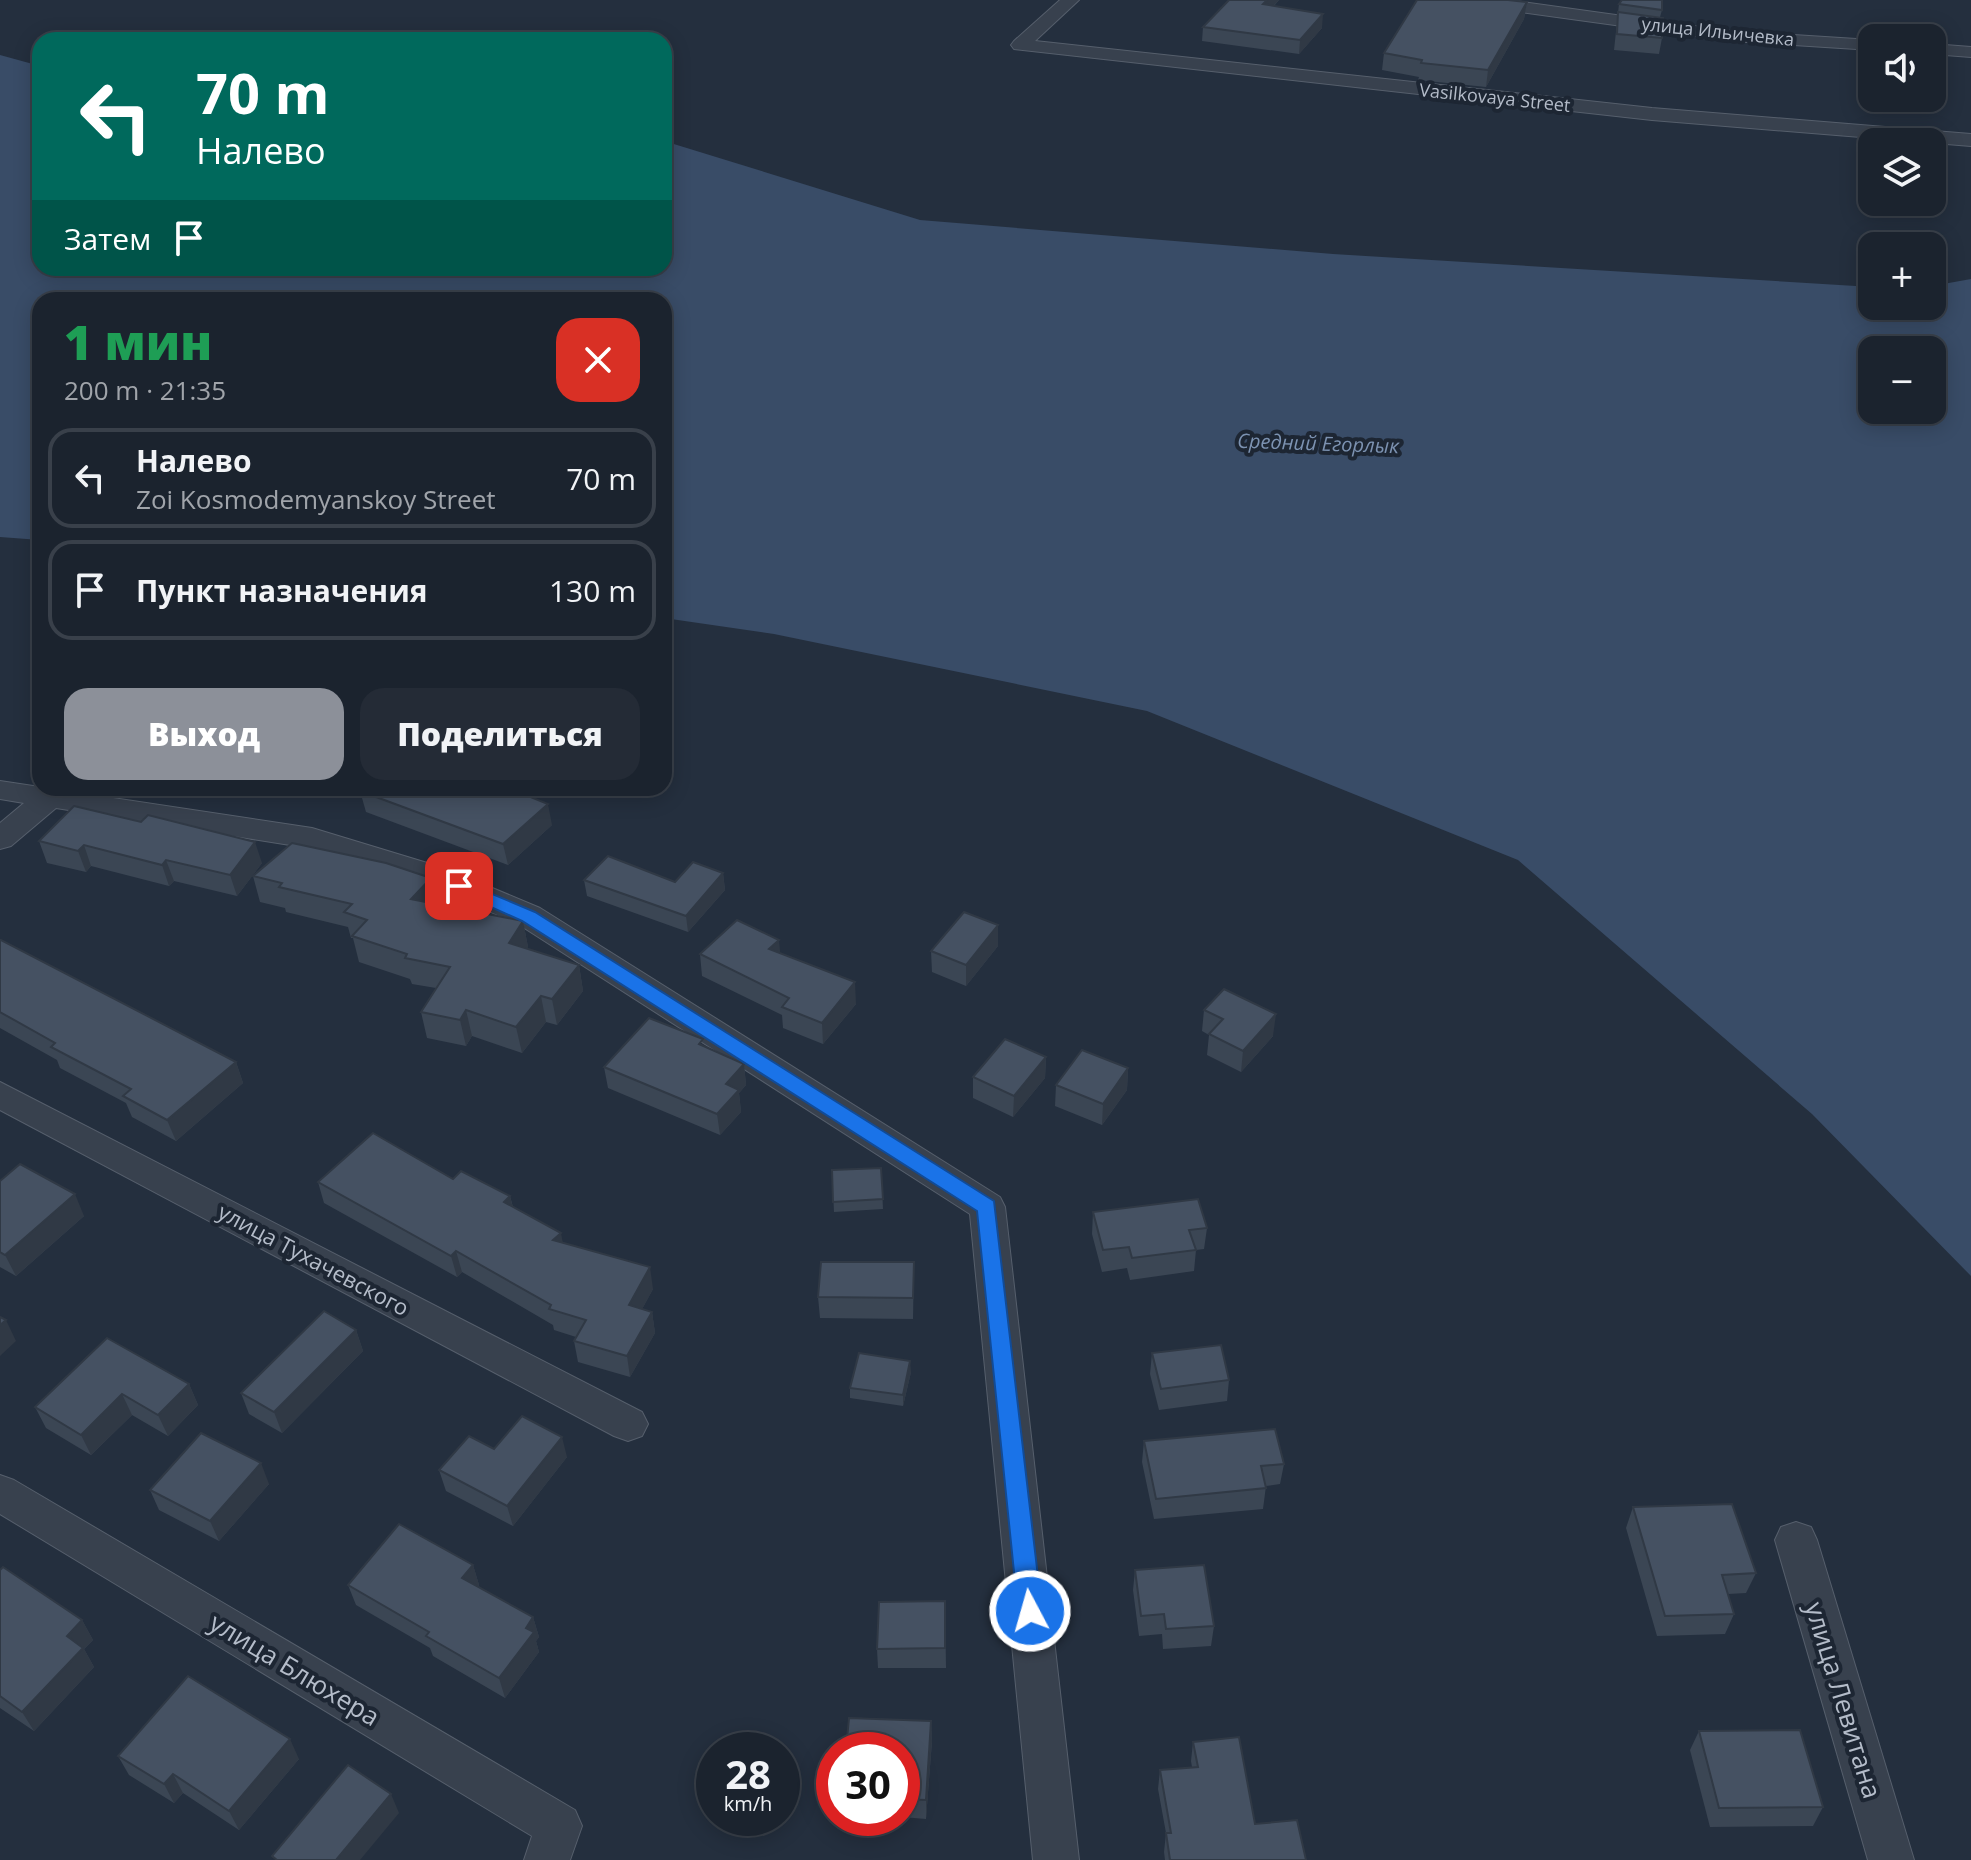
<!DOCTYPE html>
<html lang="ru">
<head>
<meta charset="utf-8">
<style>
  :root { --surface:#1b232e; --page:#242b36; --text:#f1f3f6; --muted:#a0a4aa; --line:#39404a; --accent:#8c9099 }
  body { margin:0; font-family:"Open Sans",sans-serif; background:var(--page); color:var(--text); height:100vh; display:flex; flex-direction:column; font-size:30px; white-space:nowrap }
  * { box-sizing:border-box; margin:0 }
  p { font-size:26px; color:var(--muted) }
  .icon { flex:none; width:44px; height:44px; fill:none; stroke:currentColor; stroke-width:2; stroke-linecap:round; stroke-linejoin:round }
  .map { position:relative; flex:1; overflow:hidden }
  .drawer { position:absolute; left:32px; top:292px; width:640px; height:504px; display:flex; flex-direction:column; background:var(--surface); border-radius:24px; box-shadow:0 4px 20px #0003,0 0 0 2px var(--line) }
  .drawer>* { flex:none }
  .guide { position:absolute; left:32px; top:32px; width:640px; height:244px; border-radius:24px; box-shadow:0 4px 20px #0003,0 0 0 2px var(--line); background:#00695c; color:#fff; overflow:hidden }
  .tools { position:absolute; left:1858px; top:24px; display:grid; gap:16px }
  .tools a { display:grid; place-items:center; width:88px; height:88px; border-radius:16px; background:var(--surface); box-shadow:0 4px 20px #0003,0 0 0 2px var(--line); font-size:40px }
  .speed { position:absolute; left:696px; top:1732px; display:flex; gap:16px; font-size:40px; font-weight:700; text-align:center }
  .speed>* { display:grid; place-content:center; width:104px; height:104px; border-radius:50%; background:var(--surface); box-shadow:0 4px 20px #0003,0 0 0 2px var(--line); line-height:1 }
  .speed small { font-size:20px; font-weight:400 }
  .speed .limit { border:12px solid #d22; background:#fff; color:#111 }
  .pin { position:absolute; display:grid; place-items:center; width:68px; height:68px; color:#fff; margin:-34px; border-radius:16px; box-shadow:0 4px 12px #0006 }
  .me { position:absolute; width:88px; margin:-44px; rotate:354deg; stroke-linejoin:round; filter:drop-shadow(0 0 6px #0008) }
  .turn { display:flex; align-items:center; gap:28px; height:168px; padding:0 32px; font-size:36px }
  .turn .icon { width:104px; height:104px; stroke-width:2.5 }
  .turn b { display:block; font-size:56px; line-height:68px }
  .then { display:flex; align-items:center; height:76px; padding:0 32px; background:#0003; gap:16px; font-size:30px }
  .round { display:grid; place-items:center; flex:none; width:84px; height:84px; border-radius:24px; background:var(--page) }
  .overview { display:flex; align-items:center; justify-content:space-between; height:136px; padding:0 32px }
  h1 { font-size:48px; font-weight:800; line-height:60px; color:#1e9e55 }
  .primary-button { display:flex; gap:16px; margin-top:auto; padding:16px 32px }
  .primary-button a { flex:1; height:92px; border-radius:24px; background:var(--accent); color:#fff; font-size:32px; font-weight:800; line-height:92px; text-align:center }
  .primary-button a+a { background:var(--page); color:var(--text) }
  ul { padding:0; list-style:none }
  li { display:flex; align-items:center; gap:24px; height:100px; margin:0 16px 12px; padding:0 16px; border:4px solid var(--line); border-radius:24px }
  li div { flex:1 }
  li b { display:block; font-size:30px }
  li em { font-style:normal }
  .map>svg:first-child { display:block }
  .water { fill:#394c67; fill-rule:evenodd }
  .lines { fill:none; stroke-linecap:round; stroke-linejoin:round }
  .minor-casing { stroke:#565f6c; stroke-width:2 }
  .minor { fill:#38414e; fill-rule:evenodd }
  .wall { fill:#3b4654 }
  .shaded-wall { fill:#303945 }
  .building { fill:#455162; stroke:#303945; stroke-width:2 }
  .route { fill:#1a73e8; stroke:#114b97; stroke-width:2 }
  .labels { text-anchor:middle; dominant-baseline:central; stroke-width:8; stroke-linejoin:round; paint-order:stroke }
  .far-street-label { font-size:18px; fill:#b4bcc9; stroke:#1d2633 }
  .far-water-label { font-size:20px; font-style:italic; fill:#7c92b1; stroke:#1d2633 }
  .street-label { font-size:22px; fill:#b4bcc9; stroke:#1d2633 }
  .near-street-label { font-size:26px; fill:#b4bcc9; stroke:#1d2633 }
</style>
</head>
<body>
<div class="map">
<svg width="1971" height="1860" viewBox="0 0 1971 1860">
  <rect width="100%" height="100%" fill="#242f3e"/>
  <!-- water -->
  <path class="water" d="M 0,55 L 40,66 L 40,268 L 664,268 L 664,141 L 920,220 L 1333,254 L 1872,287 L 1872,306 L 1932,306 L 1932,286 L 1971,279 L 1971,1276 L 1812,1114 L 1518,860 L 1147,711 L 774,634 L 664,618 L 664,300 L 40,300 L 40,540 L 0,537 ZM 1872,350 L 1932,350 L 1932,410 L 1872,410 Z"/>
  <g class="lines">
    <!-- minor casing -->
    <g class="minor-casing">
      <g id="minor">
        <path d="M 1060,0 L 1079,0 L 1035,41 L 1652,108 L 1971,134 L 1971,146 L 1652,120 L 1014,49 L 1011,45 L 1014,41 Z"/>
        <path d="M 1461,0 L 1508,0 L 1731,31 L 1872,40 L 1872,50 L 1731,41 L 1470,5 Z"/>
        <path d="M 1932,44 L 1971,47 L 1971,57 L 1932,54 Z"/>
        <path d="M 0,781 L 312,828 L 447,869 L 540,908 L 1000,1197 L 1005,1207 L 1079,1860 L 1033,1860 L 970,1214 L 518,924 L 425,883 L 309,848 L 56,808 L 11,846 L 0,849 L 0,823 L 24,803 L 0,799 Z"/>
        <path d="M 0,1082 L 642,1412 L 648,1424 L 642,1436 L 628,1441 L 614,1436 L 0,1110 Z"/>
        <path d="M 0,1475 L 14,1480 L 575,1810 L 582,1826 L 570,1860 L 524,1860 L 532,1836 L 0,1514 Z"/>
        <path d="M 1796,1522 L 1811,1527 L 1817,1540 L 1914,1860 L 1868,1860 L 1775,1540 L 1781,1527 Z"/>
      </g>
    </g>
    <!-- minor -->
    <use href="#minor" class="minor"/>
  </g>
  <!-- wall -->
  <g class="wall">
    <path d="M 1229,0 L 1279,0 L 1274,6 L 1322,28 L 1299,54 L 1202,41 L 1203,27 Z"/>
    <path d="M 1527,2 L 1524,19 L 1486,87 L 1418,80 L 1419,77 L 1382,70 L 1384,53 Z"/>
    <path d="M 1619,4 L 1662,10 L 1660,17 L 1662,38 L 1659,54 L 1614,50 Z"/>
    <path d="M 222,788 L 241,788 L 239,791 Z"/>
    <path d="M 261,788 L 319,788 L 312,797 Z"/>
    <path d="M 360,791 L 496,793 L 552,825 L 508,865 L 366,812 Z"/>
    <path d="M 74,806 L 262,863 L 237,896 L 174,881 L 169,886 L 91,866 L 86,872 L 47,863 L 39,841 Z"/>
    <path d="M 723,873 L 725,890 L 688,932 L 587,896 L 584,880 L 675,882 Z"/>
    <path d="M 253,876 L 437,903 L 436,904 L 523,921 L 528,947 L 526,949 L 579,965 L 583,991 L 557,1025 L 546,1022 L 522,1053 L 472,1036 L 466,1046 L 427,1038 L 421,1012 L 436,988 L 412,984 L 410,979 L 359,962 L 353,938 L 351,938 L 348,927 L 286,912 L 285,908 L 260,902 Z"/>
    <path d="M 0,940 L 236,1062 L 243,1083 L 176,1141 L 132,1117 L 126,1103 L 60,1068 L 57,1060 L 0,1028 Z"/>
    <path d="M 998,946 L 966,986 L 932,972 L 931,951 Z"/>
    <path d="M 780,953 L 856,1004 L 823,1044 L 783,1028 L 782,1015 L 702,976 L 700,954 Z"/>
    <path d="M 1204,1010 L 1273,1036 L 1241,1072 L 1207,1055 L 1209,1035 L 1202,1031 Z"/>
    <path d="M 704,1046 L 744,1064 L 746,1085 L 739,1093 L 741,1112 L 720,1135 L 608,1088 L 604,1067 Z"/>
    <path d="M 1046,1057 L 1045,1078 L 1013,1117 L 973,1098 L 973,1077 Z"/>
    <path d="M 1128,1068 L 1127,1090 L 1102,1125 L 1055,1106 L 1056,1085 Z"/>
    <path d="M 881,1168 L 883,1209 L 834,1212 L 832,1170 Z"/>
    <path d="M 453,1179 L 510,1196 L 513,1207 L 563,1243 L 653,1289 L 642,1309 L 652,1312 L 655,1333 L 630,1377 L 578,1362 L 574,1341 L 576,1337 L 554,1330 L 553,1325 L 462,1272 L 457,1277 L 324,1203 L 318,1182 Z"/>
    <path d="M 0,1181 L 84,1216 L 16,1276 L 0,1267 Z"/>
    <path d="M 1093,1212 L 1207,1228 L 1204,1249 L 1196,1250 L 1194,1271 L 1130,1280 L 1127,1268 L 1102,1272 L 1092,1234 Z"/>
    <path d="M 914,1262 L 913,1319 L 820,1318 L 818,1297 Z"/>
    <path d="M 356,1330 L 363,1351 L 282,1433 L 249,1414 L 241,1393 Z"/>
    <path d="M 1152,1353 L 1229,1380 L 1227,1401 L 1159,1410 L 1150,1374 Z"/>
    <path d="M 911,1372 L 903,1406 L 850,1398 L 850,1388 Z"/>
    <path d="M 189,1384 L 198,1405 L 168,1436 L 132,1415 L 91,1455 L 46,1428 L 35,1407 Z"/>
    <path d="M 1144,1441 L 1284,1464 L 1280,1484 L 1266,1486 L 1263,1509 L 1154,1519 L 1142,1462 Z"/>
    <path d="M 494,1449 L 567,1457 L 513,1526 L 446,1491 L 439,1470 Z"/>
    <path d="M 269,1484 L 219,1541 L 159,1510 L 150,1490 Z"/>
    <path d="M 1633,1507 L 1756,1573 L 1746,1593 L 1728,1594 L 1734,1614 L 1725,1634 L 1657,1636 L 1626,1528 Z"/>
    <path d="M 473,1565 L 479,1585 L 478,1587 L 533,1617 L 539,1637 L 536,1641 L 539,1652 L 505,1698 L 433,1656 L 430,1648 L 356,1605 L 348,1585 Z"/>
    <path d="M 0,1570 L 82,1620 L 93,1640 L 84,1649 L 94,1667 L 34,1731 L 0,1708 Z"/>
    <path d="M 1135,1570 L 1214,1626 L 1211,1646 L 1163,1649 L 1162,1634 L 1139,1636 L 1133,1590 Z"/>
    <path d="M 945,1601 L 946,1668 L 878,1668 L 877,1649 Z"/>
    <path d="M 931,1721 L 932,1741 L 926,1819 L 902,1817 L 902,1750 Z"/>
    <path d="M 1699,1731 L 1823,1807 L 1813,1826 L 1710,1827 L 1690,1750 Z"/>
    <path d="M 1193,1742 L 1255,1824 L 1306,1860 L 1165,1860 L 1164,1852 L 1166,1833 L 1158,1789 L 1160,1770 L 1192,1767 L 1191,1761 Z"/>
    <path d="M 118,1756 L 299,1759 L 239,1830 L 183,1793 L 174,1803 L 129,1775 Z"/>
  </g>
  <!-- shaded-wall -->
  <g class="shaded-wall">
    <path d="M 1267,0 L 1279,0 L 1262,18 L 1263,4 Z"/>
    <path d="M 1527,2 L 1524,19 L 1486,87 L 1488,70 Z"/>
    <path d="M 1323,14 L 1322,28 L 1299,54 L 1300,40 Z"/>
    <path d="M 309,788 L 319,788 L 312,797 Z"/>
    <path d="M 548,804 L 552,825 L 508,865 L 503,844 Z"/>
    <path d="M 255,842 L 262,863 L 237,896 L 230,875 Z"/>
    <path d="M 84,845 L 91,866 L 86,872 L 78,851 Z"/>
    <path d="M 166,860 L 174,881 L 169,886 L 162,865 Z"/>
    <path d="M 723,873 L 725,890 L 688,932 L 686,916 Z"/>
    <path d="M 431,878 L 437,903 L 417,925 L 411,899 Z"/>
    <path d="M 523,921 L 528,947 L 514,969 L 509,943 Z"/>
    <path d="M 998,925 L 998,946 L 966,986 L 966,965 Z"/>
    <path d="M 779,940 L 781,961 L 769,949 Z"/>
    <path d="M 579,965 L 583,991 L 557,1025 L 552,999 Z"/>
    <path d="M 855,982 L 856,1004 L 823,1044 L 822,1023 Z"/>
    <path d="M 541,996 L 546,1022 L 522,1053 L 516,1027 Z"/>
    <path d="M 466,1010 L 472,1036 L 466,1046 L 460,1020 Z"/>
    <path d="M 1276,1014 L 1273,1036 L 1241,1072 L 1243,1051 Z"/>
    <path d="M 1046,1057 L 1045,1078 L 1013,1117 L 1014,1096 Z"/>
    <path d="M 236,1062 L 243,1083 L 176,1141 L 167,1120 Z"/>
    <path d="M 744,1064 L 746,1085 L 739,1093 L 741,1112 L 720,1135 L 717,1114 L 726,1084 Z"/>
    <path d="M 1128,1068 L 1127,1090 L 1102,1125 L 1103,1104 Z"/>
    <path d="M 75,1194 L 84,1216 L 16,1276 L 5,1255 Z"/>
    <path d="M 510,1196 L 515,1217 L 504,1202 Z"/>
    <path d="M 561,1233 L 565,1254 L 553,1240 Z"/>
    <path d="M 456,1251 L 462,1272 L 457,1277 L 451,1256 Z"/>
    <path d="M 650,1267 L 653,1289 L 633,1326 L 629,1305 Z"/>
    <path d="M 652,1312 L 655,1333 L 630,1377 L 627,1356 Z"/>
    <path d="M 6,1320 L 16,1341 L 0,1356 L 0,1325 Z"/>
    <path d="M 356,1330 L 363,1351 L 282,1433 L 274,1412 Z"/>
    <path d="M 910,1361 L 911,1372 L 903,1406 L 903,1395 Z"/>
    <path d="M 189,1384 L 198,1405 L 168,1436 L 158,1415 Z"/>
    <path d="M 122,1394 L 132,1415 L 91,1455 L 81,1435 Z"/>
    <path d="M 562,1437 L 567,1457 L 513,1526 L 507,1506 Z"/>
    <path d="M 261,1463 L 269,1484 L 219,1541 L 210,1521 Z"/>
    <path d="M 473,1565 L 479,1585 L 469,1598 L 462,1578 Z"/>
    <path d="M 533,1617 L 539,1637 L 536,1641 L 539,1652 L 505,1698 L 499,1678 L 526,1628 Z"/>
    <path d="M 82,1620 L 93,1640 L 84,1649 L 94,1667 L 34,1731 L 22,1712 L 67,1636 Z"/>
    <path d="M 931,1721 L 932,1741 L 926,1819 L 926,1800 Z"/>
    <path d="M 290,1739 L 299,1759 L 239,1830 L 229,1811 Z"/>
    <path d="M 173,1774 L 183,1793 L 174,1803 L 164,1784 Z"/>
    <path d="M 391,1794 L 399,1813 L 360,1860 L 336,1860 Z"/>
  </g>
  <!-- building -->
  <g class="building">
    <path d="M 1229,0 L 1267,0 L 1263,4 L 1323,14 L 1300,40 L 1203,27 Z"/>
    <path d="M 1417,0 L 1508,0 L 1527,2 L 1488,70 L 1421,63 L 1422,60 L 1384,53 Z"/>
    <path d="M 1622,0 L 1662,0 L 1662,10 L 1619,4 Z"/>
    <path d="M 1618,12 L 1663,18 L 1662,38 L 1617,34 Z"/>
    <path d="M 363,788 L 477,788 L 496,793 L 502,788 L 508,788 L 548,804 L 503,844 L 360,791 Z"/>
    <path d="M 74,806 L 141,822 L 148,815 L 255,842 L 230,875 L 166,860 L 162,865 L 84,845 L 78,851 L 39,841 Z"/>
    <path d="M 292,843 L 386,863 L 431,878 L 411,899 L 523,921 L 509,943 L 579,965 L 552,999 L 541,996 L 516,1027 L 466,1010 L 460,1020 L 421,1012 L 450,967 L 405,958 L 407,954 L 352,936 L 367,920 L 344,912 L 352,904 L 279,887 L 282,883 L 253,876 Z"/>
    <path d="M 608,856 L 675,882 L 693,862 L 723,873 L 686,916 L 584,880 Z"/>
    <path d="M 964,912 L 998,925 L 966,965 L 931,951 Z"/>
    <path d="M 737,920 L 779,940 L 769,949 L 855,982 L 822,1023 L 782,1007 L 789,998 L 700,954 Z"/>
    <path d="M 0,940 L 1,940 L 236,1062 L 167,1120 L 123,1096 L 131,1089 L 51,1047 L 55,1043 L 0,1012 Z"/>
    <path d="M 1224,989 L 1276,1014 L 1243,1051 L 1209,1034 L 1223,1019 L 1204,1010 Z"/>
    <path d="M 649,1018 L 703,1039 L 699,1044 L 744,1064 L 726,1084 L 739,1090 L 717,1114 L 604,1067 Z"/>
    <path d="M 1005,1039 L 1046,1057 L 1014,1096 L 973,1077 Z"/>
    <path d="M 1082,1050 L 1128,1068 L 1103,1104 L 1056,1085 Z"/>
    <path d="M 373,1133 L 453,1179 L 461,1171 L 510,1196 L 504,1202 L 561,1233 L 553,1240 L 650,1267 L 629,1305 L 652,1312 L 627,1356 L 574,1341 L 586,1320 L 549,1309 L 551,1305 L 456,1251 L 451,1256 L 318,1182 Z"/>
    <path d="M 20,1164 L 75,1194 L 5,1255 L 0,1252 L 0,1181 Z"/>
    <path d="M 881,1168 L 883,1199 L 833,1202 L 832,1170 Z"/>
    <path d="M 1198,1199 L 1207,1228 L 1189,1230 L 1196,1250 L 1132,1258 L 1129,1247 L 1103,1250 L 1093,1212 Z"/>
    <path d="M 821,1262 L 914,1262 L 913,1298 L 818,1297 Z"/>
    <path d="M 324,1311 L 356,1330 L 274,1412 L 241,1393 Z"/>
    <path d="M 0,1317 L 6,1320 L 0,1325 Z"/>
    <path d="M 107,1338 L 189,1384 L 158,1415 L 122,1394 L 81,1435 L 35,1407 Z"/>
    <path d="M 1221,1345 L 1229,1380 L 1161,1389 L 1152,1353 Z"/>
    <path d="M 859,1353 L 910,1361 L 903,1395 L 850,1388 Z"/>
    <path d="M 522,1416 L 562,1437 L 507,1506 L 439,1470 L 469,1436 L 494,1449 Z"/>
    <path d="M 1275,1429 L 1284,1464 L 1261,1466 L 1266,1488 L 1156,1499 L 1144,1441 Z"/>
    <path d="M 201,1433 L 261,1463 L 210,1521 L 150,1490 Z"/>
    <path d="M 1732,1504 L 1756,1573 L 1722,1575 L 1734,1614 L 1665,1616 L 1633,1507 Z"/>
    <path d="M 399,1524 L 473,1565 L 462,1578 L 533,1617 L 526,1628 L 534,1632 L 499,1678 L 426,1636 L 429,1632 L 348,1585 Z"/>
    <path d="M 1204,1565 L 1214,1626 L 1166,1629 L 1164,1614 L 1141,1616 L 1135,1570 Z"/>
    <path d="M 3,1567 L 82,1620 L 67,1636 L 83,1648 L 22,1712 L 0,1696 L 0,1570 Z"/>
    <path d="M 945,1601 L 945,1648 L 877,1649 L 879,1602 Z"/>
    <path d="M 188,1676 L 290,1739 L 229,1811 L 173,1774 L 164,1784 L 118,1756 Z"/>
    <path d="M 849,1718 L 931,1721 L 926,1800 L 902,1799 L 902,1750 L 846,1750 Z"/>
    <path d="M 1800,1730 L 1823,1807 L 1719,1808 L 1699,1731 Z"/>
    <path d="M 1239,1737 L 1255,1824 L 1297,1820 L 1306,1860 L 1170,1860 L 1166,1833 L 1171,1833 L 1160,1770 L 1198,1767 L 1193,1742 Z"/>
    <path d="M 348,1765 L 391,1794 L 336,1860 L 277,1860 L 272,1856 Z"/>
  </g>
  <!-- route -->
  <path class="route" d="M 459,880 L 535,912 L 994,1201 L 1042,1611 L 1039,1619 L 1030,1622 L 1021,1619 L 1018,1611 L 977,1211 L 522,921 L 453,890 L 450,886 L 453,882 Z"/>
  <g class="labels">
    <!-- far-street labels -->
    <g class="far-street-label">
      <text transform="translate(1718 31) rotate(6)">улица Ильичевка</text>
      <text transform="translate(1495 97) rotate(6)">Vasilkovaya Street</text>
    </g>
    <!-- far-water labels -->
    <g class="far-water-label">
      <text transform="translate(1318 443) rotate(2)">Средний Егорлык</text>
    </g>
    <!-- street labels -->
    <g class="street-label">
      <text transform="translate(314 1259) rotate(28)">улица Тухачевского</text>
    </g>
    <!-- near-street labels -->
    <g class="near-street-label">
      <text transform="translate(295 1669) rotate(31)">улица Блюхера</text>
      <text transform="translate(1844 1700) rotate(73)">улица Левитана</text>
    </g>
  </g>
</svg>
<div class="tools">
<a><svg class="icon" aria-label="sound" viewBox="0 0 24 24"><path d="M4 9h4l5-4v14l-5-4H4zM17 9q2 3 0 6"/></svg></a>
<a><svg class="icon" aria-label="layers" viewBox="0 0 24 24"><path d="M12 4l9 5-9 5-9-5zM3 14l9 5 9-5"/></svg></a>
<a>+</a>
<a>−</a>
</div>
<div class="speed"><div>28<small>km/h</small></div><div class="limit">30</div></div>
<div class="pin" style="left:459px;top:886px;background:#d93025"><svg class="icon" aria-label="arrive" viewBox="0 0 24 24"><path d="M6 21V4h12l-3 4 3 4H6"/></svg></div>
<svg class="me" style="left:1030px;top:1611px" viewBox="-20 -20 40 40"><circle r="17" fill="#1a73e8" stroke="#fff" stroke-width="3"/><path d="M0-11L8 9 0 5-8 9z" fill="#fff"/></svg>
<div class="guide">
<div class="turn"><svg class="icon" aria-label="left" viewBox="0 0 24 24"><path d="M17 20v-9H6M10 6l-5 5 5 5"/></svg><div><b>70 m</b>Налево</div></div>
<div class="then">Затем<svg class="icon" aria-label="arrive" viewBox="0 0 24 24"><path d="M6 21V4h12l-3 4 3 4H6"/></svg></div>
</div>
<section class="drawer">
<div class="overview"><div><h1>1 мин</h1><p>200 m · 21:35</p></div><a class="round" style="background:#d93025;color:#fff"><svg class="icon" aria-label="close" viewBox="0 0 24 24"><path d="M6 6l12 12M18 6L6 18"/></svg></a></div>
<ul>
<li><svg class="icon" aria-label="left" viewBox="0 0 24 24"><path d="M17 20v-9H6M10 6l-5 5 5 5"/></svg><div><b>Налево</b><p>Zoi Kosmodemyanskoy Street</p></div><em>70 m</em></li>
<li><svg class="icon" aria-label="arrive" viewBox="0 0 24 24"><path d="M6 21V4h12l-3 4 3 4H6"/></svg><div><b>Пункт назначения</b></div><em>130 m</em></li>
</ul>
<div class="primary-button"><a>Выход</a><a>Поделиться</a></div>
</section>
</div>
</body>
</html>
